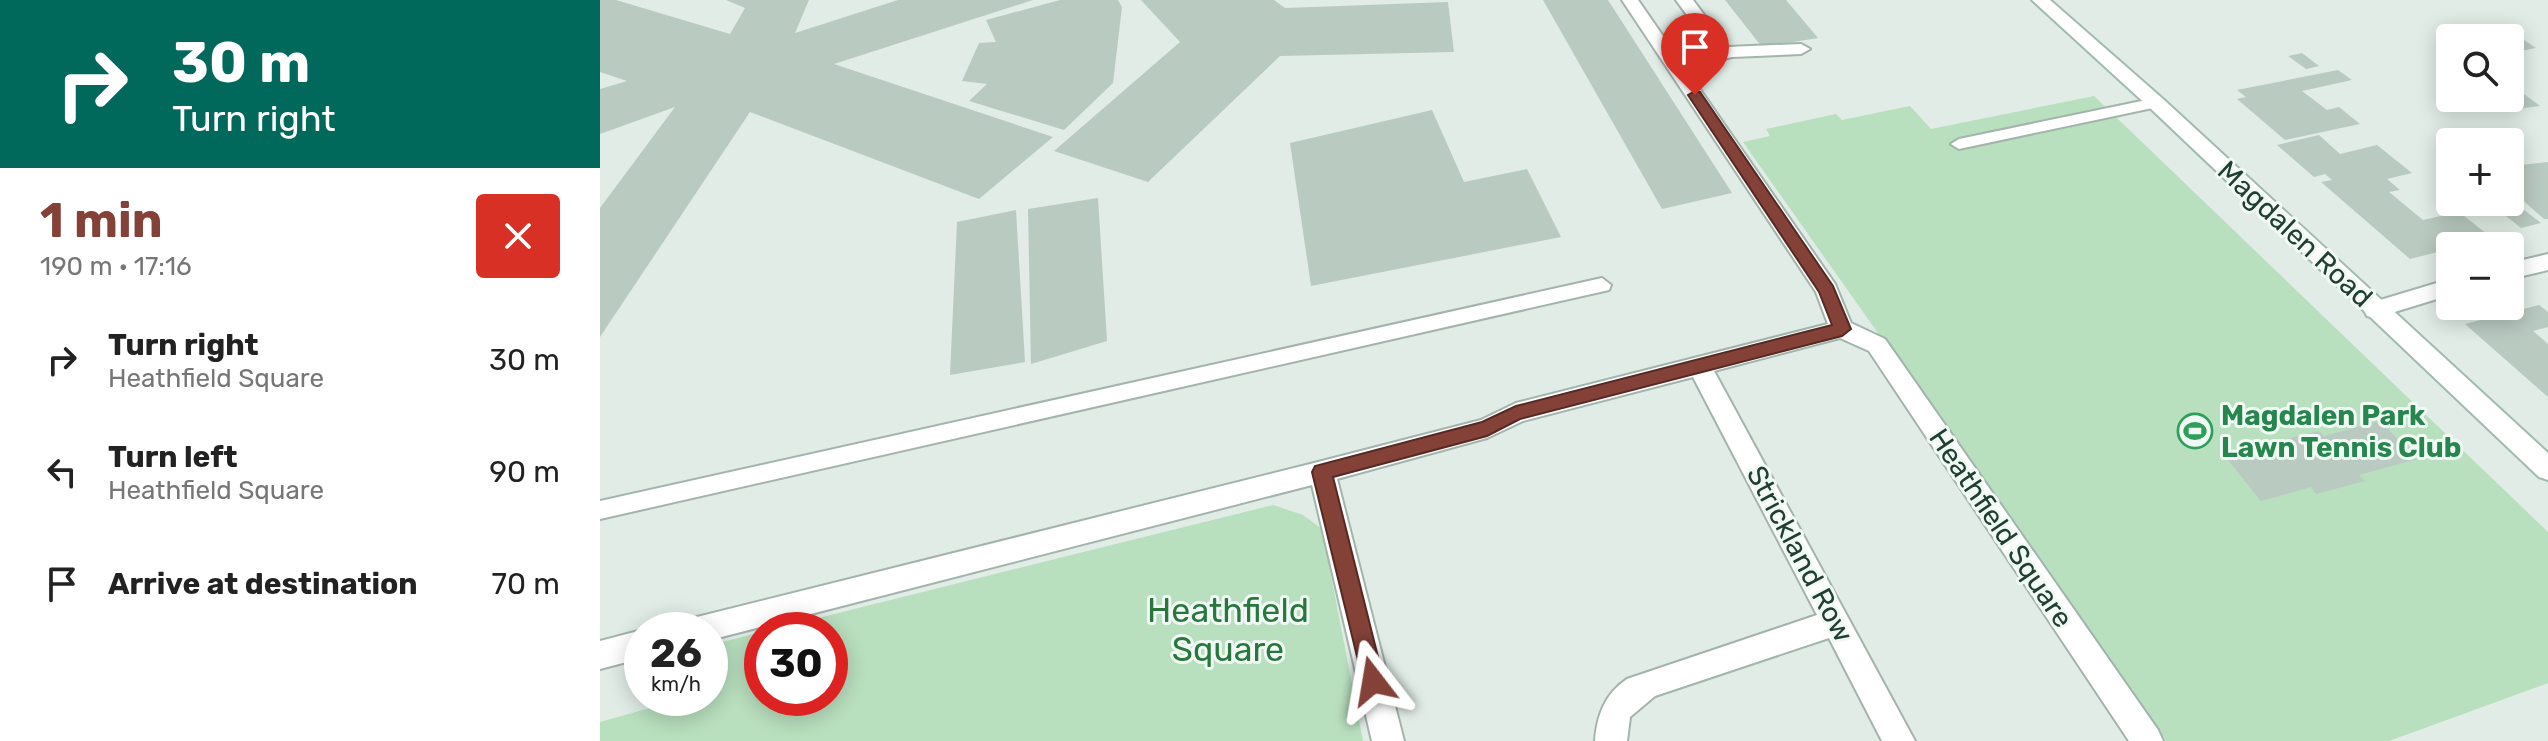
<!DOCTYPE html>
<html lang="en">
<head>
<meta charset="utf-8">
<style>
  :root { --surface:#fff; --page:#f2f2f2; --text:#222; --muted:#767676; --accent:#834137 }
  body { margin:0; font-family:Rubik,sans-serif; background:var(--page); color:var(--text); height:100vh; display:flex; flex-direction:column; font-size:30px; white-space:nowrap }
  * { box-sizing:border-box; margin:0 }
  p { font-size:26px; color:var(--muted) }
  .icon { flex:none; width:44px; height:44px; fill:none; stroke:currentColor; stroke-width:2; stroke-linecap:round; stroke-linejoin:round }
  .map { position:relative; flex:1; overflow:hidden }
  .drawer { display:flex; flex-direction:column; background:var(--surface); width:600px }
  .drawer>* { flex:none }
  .banner { background:#00695c; color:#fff; overflow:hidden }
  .controls { position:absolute; left:1836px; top:24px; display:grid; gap:16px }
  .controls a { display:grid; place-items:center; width:88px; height:88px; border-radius:8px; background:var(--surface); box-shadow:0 4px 20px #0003; font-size:40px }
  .speed { position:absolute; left:24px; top:612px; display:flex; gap:16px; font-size:40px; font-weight:700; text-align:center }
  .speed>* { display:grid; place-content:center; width:104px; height:104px; border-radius:50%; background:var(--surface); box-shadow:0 4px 20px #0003; line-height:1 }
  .speed small { font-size:20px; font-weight:400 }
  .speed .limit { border:12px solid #d22; background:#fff; color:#111 }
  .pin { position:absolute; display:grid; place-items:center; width:68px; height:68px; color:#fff; margin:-82px -34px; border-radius:50% 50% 50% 0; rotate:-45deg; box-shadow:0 0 8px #0007 }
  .pin .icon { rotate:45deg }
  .me { position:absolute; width:88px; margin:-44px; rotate:346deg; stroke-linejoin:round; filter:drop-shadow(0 0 6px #0008) }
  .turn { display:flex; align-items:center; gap:28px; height:168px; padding:0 40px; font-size:36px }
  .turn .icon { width:104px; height:104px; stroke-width:2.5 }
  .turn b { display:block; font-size:56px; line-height:68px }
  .round { display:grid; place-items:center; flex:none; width:84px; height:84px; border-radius:8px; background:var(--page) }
  .headline { display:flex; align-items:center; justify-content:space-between; height:136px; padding:0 40px }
  h1 { font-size:48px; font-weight:700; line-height:60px; color:var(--accent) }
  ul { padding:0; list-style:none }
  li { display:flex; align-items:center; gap:24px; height:112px; padding:0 40px }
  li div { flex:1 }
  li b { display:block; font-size:30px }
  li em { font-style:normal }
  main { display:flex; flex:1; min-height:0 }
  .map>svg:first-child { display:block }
  .green { fill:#b8dfbe }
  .building { fill:#b9cac1 }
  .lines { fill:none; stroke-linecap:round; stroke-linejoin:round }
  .lane-casing { stroke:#a3b4ac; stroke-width:4 }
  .street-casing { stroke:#a3b4ac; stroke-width:4 }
  .secondary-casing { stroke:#a1bcaf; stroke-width:4 }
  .lane { fill:#fff; fill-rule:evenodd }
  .street { fill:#fff; fill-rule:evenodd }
  .secondary { fill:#fff; fill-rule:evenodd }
  .route { fill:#834137; stroke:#552a24; stroke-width:2 }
  .labels { text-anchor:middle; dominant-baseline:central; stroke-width:6; stroke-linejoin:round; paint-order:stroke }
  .street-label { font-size:28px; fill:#203e32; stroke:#f1f9f4 }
  .leisure-label { font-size:28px; font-weight:bold; fill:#27864d; stroke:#f1f9f4; text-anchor:start }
  .near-park-label { font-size:34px; fill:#28773d; stroke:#f1f9f4 }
</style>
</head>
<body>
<main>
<section class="drawer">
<div class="banner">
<div class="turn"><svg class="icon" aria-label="right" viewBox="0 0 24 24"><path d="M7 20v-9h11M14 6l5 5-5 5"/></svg><div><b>30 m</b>Turn right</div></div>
</div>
<div class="headline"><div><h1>1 min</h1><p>190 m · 17:16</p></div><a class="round" style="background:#d93025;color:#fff"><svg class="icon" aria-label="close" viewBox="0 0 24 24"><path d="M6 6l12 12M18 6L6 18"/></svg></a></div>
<ul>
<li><svg class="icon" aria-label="right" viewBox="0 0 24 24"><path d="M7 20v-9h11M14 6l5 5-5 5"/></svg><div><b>Turn right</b><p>Heathfield Square</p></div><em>30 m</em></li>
<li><svg class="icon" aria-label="left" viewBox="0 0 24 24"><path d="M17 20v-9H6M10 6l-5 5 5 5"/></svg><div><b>Turn left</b><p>Heathfield Square</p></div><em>90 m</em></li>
<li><svg class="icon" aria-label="arrive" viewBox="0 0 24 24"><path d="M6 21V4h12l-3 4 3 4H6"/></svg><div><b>Arrive at destination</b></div><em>70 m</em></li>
</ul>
</section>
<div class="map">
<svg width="1948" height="741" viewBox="0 0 1948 741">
  <rect width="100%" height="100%" fill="#e1ece6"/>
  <!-- green -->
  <g class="green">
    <path d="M 1494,96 L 1948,532 L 1948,683 L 1789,741 L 1566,741 L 1143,142 L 1170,136 L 1166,129 L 1236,114 L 1242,120 L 1310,106 L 1331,129 Z"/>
    <path d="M 673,505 L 703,515 L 722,529 L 763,741 L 0,741 L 0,722 L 68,703 L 72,698 L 110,698 L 110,645 L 162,632 L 162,698 L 230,698 L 230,630 L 170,630 Z"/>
  </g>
  <!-- building -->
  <g class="building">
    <path d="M 0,0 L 16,0 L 130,34 L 145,8 L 126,0 L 209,0 L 195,33 L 298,0 L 433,0 L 234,64 L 453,137 L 379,199 L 150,112 L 0,337 L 0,208 L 75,107 L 0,134 L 0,89 L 27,81 L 0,72 Z"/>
    <path d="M 460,0 L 518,0 L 522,7 L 513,83 L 464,130 L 369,101 L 387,84 L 362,81 L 379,43 L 396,42 L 386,20 Z"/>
    <path d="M 541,0 L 674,0 L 685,8 L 848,2 L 854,52 L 680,56 L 548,182 L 454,151 L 580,42 Z"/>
    <path d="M 943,0 L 1008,0 L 1132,193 L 1062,209 Z"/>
    <path d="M 1125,0 L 1186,0 L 1218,38 L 1162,47 Z"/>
    <path d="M 1918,36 L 1936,48 L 1910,53 L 1910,38 Z"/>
    <path d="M 1702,53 L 1719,66 L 1706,69 L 1688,56 Z"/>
    <path d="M 1738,70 L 1752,80 L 1702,91 L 1727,110 L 1739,107 L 1760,124 L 1685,140 L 1637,99 L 1646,97 L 1637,90 Z"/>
    <path d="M 1924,94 L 1940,106 L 1910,110 L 1894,98 Z"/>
    <path d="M 832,110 L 864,182 L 927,169 L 961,237 L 711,286 L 690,143 Z"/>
    <path d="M 1719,135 L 1740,154 L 1777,145 L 1812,173 L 1787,179 L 1800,190 L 1789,192 L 1823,220 L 1859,212 L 1892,238 L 1850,246 L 1850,249 L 1810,259 L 1721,182 L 1732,180 L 1725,174 L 1714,177 L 1677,145 Z"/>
    <path d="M 1948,162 L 1948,219 L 1944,219 L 1910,189 L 1910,166 Z"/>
    <path d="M 498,198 L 507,341 L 431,364 L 428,209 Z"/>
    <path d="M 1910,199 L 1941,223 L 1921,228 L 1891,204 L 1910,202 Z"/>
    <path d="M 416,210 L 425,362 L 350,375 L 357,222 Z"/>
    <path d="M 1939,305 L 1948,312 L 1948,327 L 1933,331 L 1948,344 L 1948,397 L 1865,324 Z"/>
    <path d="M 1780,421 L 1817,459 L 1759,475 L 1765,481 L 1716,494 L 1711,487 L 1661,501 L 1624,455 L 1719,431 L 1724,436 Z"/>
  </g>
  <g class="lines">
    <!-- lane casing -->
    <g class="lane-casing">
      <g id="lane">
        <path d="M 1556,98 L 1564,103 L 1562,106 L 1359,149 L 1351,144 L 1359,139 Z"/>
        <path d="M 1002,278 L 1011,285 L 1009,290 L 0,519 L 0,501 Z"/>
      </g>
    </g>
    <!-- street casing -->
    <g class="street-casing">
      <g id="street">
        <path d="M 1022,0 L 1038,0 L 1235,284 L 1251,323 L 1285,339 L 1558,730 L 1563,741 L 1529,741 L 1269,351 L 1240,338 L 1114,371 L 1315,741 L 1282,741 L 1229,638 L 1055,696 L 1030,717 L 1027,741 L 995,741 C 997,715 1005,694 1027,679 L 1217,615 L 1093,377 L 923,421 L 887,438 L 737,479 L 804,741 L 772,741 L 712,485 L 110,640 L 110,630 L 83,630 L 87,621 L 97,617 L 722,461 L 881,420 L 916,403 L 1228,324 L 1216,292 Z"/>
        <path d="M 1076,0 L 1093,0 L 1128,47 L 1201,44 L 1210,49 L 1201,54 L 1132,57 L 1093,66 L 1087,65 L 1084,61 L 1087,57 L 1113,51 Z"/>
        <path d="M 1948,254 L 1948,270 L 1910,279 L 1910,263 Z"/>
        <path d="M 1850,279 L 1850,295 L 1775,318 L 1767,316 L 1764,310 L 1767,304 Z"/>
        <path d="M 42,630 L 42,658 L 0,669 L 0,641 Z"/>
      </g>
    </g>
    <!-- secondary casing -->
    <g class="secondary-casing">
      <path id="secondary" d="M 1432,0 L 1450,0 L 1563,99 L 1948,453 L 1948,480 L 1939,477 L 1549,107 Z"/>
    </g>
    <!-- lane -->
    <use href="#lane" class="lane"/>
    <!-- street -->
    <use href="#street" class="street"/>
    <!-- secondary -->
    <use href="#secondary" class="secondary"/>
  </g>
  <!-- route -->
  <path class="route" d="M 1095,91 L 1100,92 L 1233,286 L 1251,329 L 1242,336 L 920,419 L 887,436 L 733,477 L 784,681 L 781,689 L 773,692 L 765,689 L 712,472 L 715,466 L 882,422 L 916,406 L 1232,325 L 1219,292 L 1088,95 Z"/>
  <!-- icons -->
  <defs>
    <g id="stadium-ring" transform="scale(1.8)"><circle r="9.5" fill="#f1f9f4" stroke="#2e9e5b" stroke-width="1.5"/><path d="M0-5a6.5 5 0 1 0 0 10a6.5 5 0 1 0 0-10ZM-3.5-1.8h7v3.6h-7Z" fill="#2e9e5b"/></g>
  </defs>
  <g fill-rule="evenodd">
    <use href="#stadium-ring" x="1595" y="431"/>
  </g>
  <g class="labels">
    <!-- street labels -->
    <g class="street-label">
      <text transform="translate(1695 234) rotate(43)">Magdalen Road</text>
      <text transform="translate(1401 528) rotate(56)">Heathfield Square</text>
      <text transform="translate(1200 554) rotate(62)">Strickland Row</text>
    </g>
    <!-- leisure labels -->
    <g class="leisure-label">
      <text x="1621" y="415">Magdalen Park<tspan x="1621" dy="32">Lawn Tennis Club</tspan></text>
    </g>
    <!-- near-park labels -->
    <g class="near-park-label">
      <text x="628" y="610">Heathfield<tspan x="628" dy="39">Square</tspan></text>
    </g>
  </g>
</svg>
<div class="controls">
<a><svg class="icon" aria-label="search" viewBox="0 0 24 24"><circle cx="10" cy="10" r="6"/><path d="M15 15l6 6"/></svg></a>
<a>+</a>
<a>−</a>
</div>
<div class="speed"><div>26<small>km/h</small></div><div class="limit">30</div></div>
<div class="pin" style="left:1095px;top:95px;background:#d93025"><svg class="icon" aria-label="arrive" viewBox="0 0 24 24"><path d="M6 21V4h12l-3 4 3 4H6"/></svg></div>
<svg class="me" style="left:773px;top:681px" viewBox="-20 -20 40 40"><path d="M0-17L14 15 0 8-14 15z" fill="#834137" stroke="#fff" stroke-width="4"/></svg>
</div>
</main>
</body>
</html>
